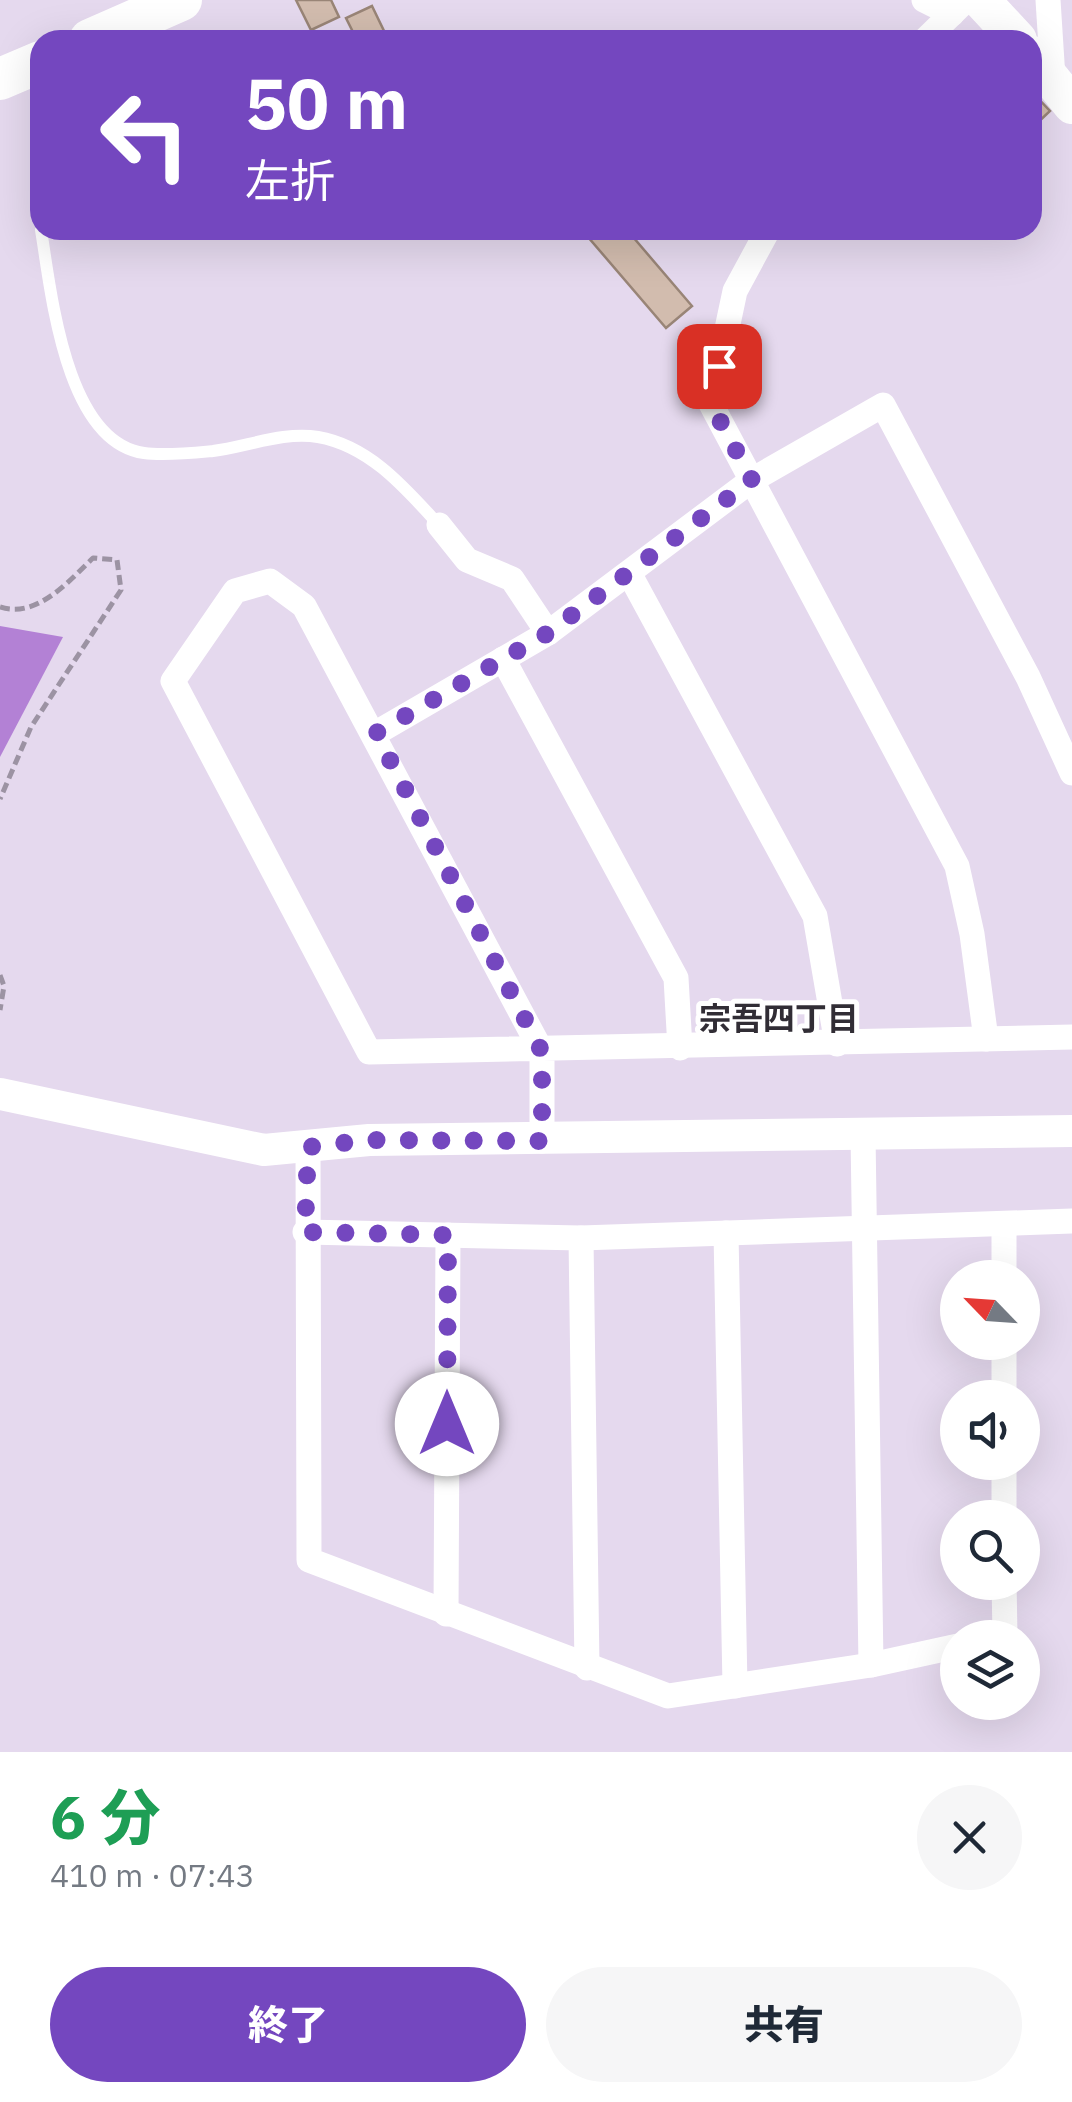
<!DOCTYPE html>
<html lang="ja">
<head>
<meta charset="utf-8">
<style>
  :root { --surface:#fff; --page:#f6f6f7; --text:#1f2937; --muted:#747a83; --accent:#7447bf }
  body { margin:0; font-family:"IBM Plex Sans","Noto Sans JP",sans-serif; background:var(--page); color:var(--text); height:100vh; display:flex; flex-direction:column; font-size:38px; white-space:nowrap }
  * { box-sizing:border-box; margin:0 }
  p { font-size:32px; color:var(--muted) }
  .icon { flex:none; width:55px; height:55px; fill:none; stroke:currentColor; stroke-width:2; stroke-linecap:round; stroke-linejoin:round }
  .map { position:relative; height:1752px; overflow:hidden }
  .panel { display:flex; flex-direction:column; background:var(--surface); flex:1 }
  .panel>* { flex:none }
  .banner { position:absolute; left:30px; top:30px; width:1012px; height:210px; border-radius:30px; box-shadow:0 10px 40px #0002; background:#7447bf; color:#fff; overflow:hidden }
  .needle { width:65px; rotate:295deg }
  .controls { position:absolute; left:940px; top:1260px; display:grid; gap:20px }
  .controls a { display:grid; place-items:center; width:100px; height:100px; border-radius:50%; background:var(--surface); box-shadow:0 10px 40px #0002; font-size:50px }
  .pin { position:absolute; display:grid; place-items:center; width:85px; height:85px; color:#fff; margin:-42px; border-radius:20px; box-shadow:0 5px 15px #0006 }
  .me { position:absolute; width:110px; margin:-55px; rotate:0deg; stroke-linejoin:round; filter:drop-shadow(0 0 8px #0008) }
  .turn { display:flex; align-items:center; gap:35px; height:210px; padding:0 50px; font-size:45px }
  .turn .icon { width:130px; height:130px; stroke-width:2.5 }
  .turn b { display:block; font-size:70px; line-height:85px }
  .round { display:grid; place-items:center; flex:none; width:105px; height:105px; border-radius:52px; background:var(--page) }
  .headline { display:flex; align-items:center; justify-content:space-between; height:170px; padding:0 50px }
  h1 { font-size:60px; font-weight:800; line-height:75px; color:#1e9e55 }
  .primary-button { display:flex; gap:20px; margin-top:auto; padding:20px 50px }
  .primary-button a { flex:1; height:115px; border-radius:60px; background:var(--accent); color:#fff; font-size:40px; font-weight:800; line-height:115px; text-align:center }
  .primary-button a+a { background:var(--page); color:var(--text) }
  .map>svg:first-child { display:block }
  .forest { fill:#b381d5 }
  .building { fill:#d2bcae; stroke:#998577; stroke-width:2.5 }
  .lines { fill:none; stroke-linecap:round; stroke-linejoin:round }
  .path { stroke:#9c93a3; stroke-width:5; stroke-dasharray:10 5; stroke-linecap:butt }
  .service { stroke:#fff; stroke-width:12 }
  .minor { stroke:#fff; stroke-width:25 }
  .tertiary { stroke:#fff; stroke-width:32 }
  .secondary { stroke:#fff; stroke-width:38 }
  .trunk { stroke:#fff; stroke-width:42 }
  .route { stroke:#7447bf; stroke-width:18; stroke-dasharray:0 32.4 }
  .labels { text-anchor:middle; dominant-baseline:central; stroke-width:10; stroke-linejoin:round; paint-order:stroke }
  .neighbourhood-label { font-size:32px; font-weight:bold; fill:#312d35; stroke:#fff }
</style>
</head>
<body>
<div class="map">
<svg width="1072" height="1752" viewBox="0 0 1072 1752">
  <rect width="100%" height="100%" fill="#e5d9ee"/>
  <!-- forest -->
  <path class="forest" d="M 0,626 L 63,637 L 0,757 Z"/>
  <!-- building -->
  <g class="building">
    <path d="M 296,0 L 331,0 L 339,17 L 311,30 Z"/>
    <path d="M 372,6 L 385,33 L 357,40 L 346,18 Z"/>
    <path d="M 1032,92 L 1050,111 L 1032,128 Z"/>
    <path d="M 582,230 L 627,230 L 692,306 L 666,328 Z"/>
  </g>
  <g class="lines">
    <!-- path -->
    <g class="path">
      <path d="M 0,607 C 37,619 69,581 93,558 L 117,560 L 121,590 L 31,727 L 0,799"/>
      <path d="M 0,975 L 4,986 L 0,1010"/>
    </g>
    <!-- service -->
    <g class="service">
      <path d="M 31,74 L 40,95"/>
      <path d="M 41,230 C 51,291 65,442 144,453 C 164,456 192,453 213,451 C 246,447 284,431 318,437 C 370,446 406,489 439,525"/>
    </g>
    <!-- minor -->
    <g class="minor">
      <path d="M 924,0 L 952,14"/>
      <path d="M 1048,0 L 1053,78"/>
      <path d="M 925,40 L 966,0"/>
      <path d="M 768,230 L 735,291 L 711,404 L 957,866 L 972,934 L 986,1039"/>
      <path d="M 439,525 L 467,560 L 512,579 L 548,633"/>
      <path d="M 629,573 L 815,916 L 837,1044"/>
      <path d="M 503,659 L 676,978 L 680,1048"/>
      <path d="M 376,733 L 548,633 L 752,480 L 883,405 L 1028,677 L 1072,773"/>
      <path d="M 863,1135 L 871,1665"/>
      <path d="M 542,1141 L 542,1052 L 304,606 L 270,581 L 235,591 L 173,681 L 369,1052 L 1072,1037"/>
      <path d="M 308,1147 L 309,1560 L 668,1696 L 871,1665 L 958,1646"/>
      <path d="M 1004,1224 L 1004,1278"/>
      <path d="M 305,1232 L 581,1238 L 1072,1221"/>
      <path d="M 726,1233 L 735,1686"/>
      <path d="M 581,1238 L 587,1668"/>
      <path d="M 1004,1342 L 1004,1398"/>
      <path d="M 1004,1462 L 1004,1518"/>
      <path d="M 446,1614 L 448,1235"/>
      <path d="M 995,1638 L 1005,1635 L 1004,1582"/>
    </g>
    <!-- tertiary -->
    <path class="tertiary" d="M 0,1094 L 264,1150 L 369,1140 L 1072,1131"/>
    <!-- secondary -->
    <g class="secondary">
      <path d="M 981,0 L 1018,40"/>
      <path d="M 1032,55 L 1072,105"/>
    </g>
    <!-- trunk -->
    <g class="trunk">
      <path d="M 90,40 L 181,0"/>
      <path d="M 0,79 L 40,62"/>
    </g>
  </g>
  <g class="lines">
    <!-- route -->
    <path class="route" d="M 447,1424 L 448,1235 L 305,1232 L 308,1147 L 369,1140 L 542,1141 L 542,1052 L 376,733 L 548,633 L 752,480 L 711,404 L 719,366"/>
  </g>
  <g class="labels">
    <!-- neighbourhood labels -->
    <g class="neighbourhood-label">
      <text x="779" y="1018">宗吾四丁目</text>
    </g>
  </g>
</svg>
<div class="controls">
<a><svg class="needle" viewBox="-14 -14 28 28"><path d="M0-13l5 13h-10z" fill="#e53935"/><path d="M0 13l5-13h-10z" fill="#747a83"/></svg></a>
<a><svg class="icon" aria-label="sound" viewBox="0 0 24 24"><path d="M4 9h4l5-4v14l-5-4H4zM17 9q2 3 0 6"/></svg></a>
<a><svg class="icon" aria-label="search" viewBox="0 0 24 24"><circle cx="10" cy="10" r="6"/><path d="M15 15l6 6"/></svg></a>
<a><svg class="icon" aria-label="layers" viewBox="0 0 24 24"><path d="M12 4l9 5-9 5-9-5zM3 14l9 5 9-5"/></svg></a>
</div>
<div class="pin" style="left:719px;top:366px;background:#d93025"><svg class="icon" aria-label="arrive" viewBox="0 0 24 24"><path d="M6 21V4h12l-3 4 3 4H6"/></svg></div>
<svg class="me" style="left:447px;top:1424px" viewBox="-20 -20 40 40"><circle r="19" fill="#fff"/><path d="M0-13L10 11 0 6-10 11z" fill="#7447bf"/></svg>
<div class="banner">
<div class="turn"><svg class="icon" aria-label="left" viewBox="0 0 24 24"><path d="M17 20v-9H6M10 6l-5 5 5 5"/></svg><div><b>50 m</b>左折</div></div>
</div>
</div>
<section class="panel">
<div class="headline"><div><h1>6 分</h1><p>410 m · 07:43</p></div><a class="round"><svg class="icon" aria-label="close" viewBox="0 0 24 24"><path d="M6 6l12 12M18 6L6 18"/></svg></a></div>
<div class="primary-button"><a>終了</a><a>共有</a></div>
</section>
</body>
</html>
